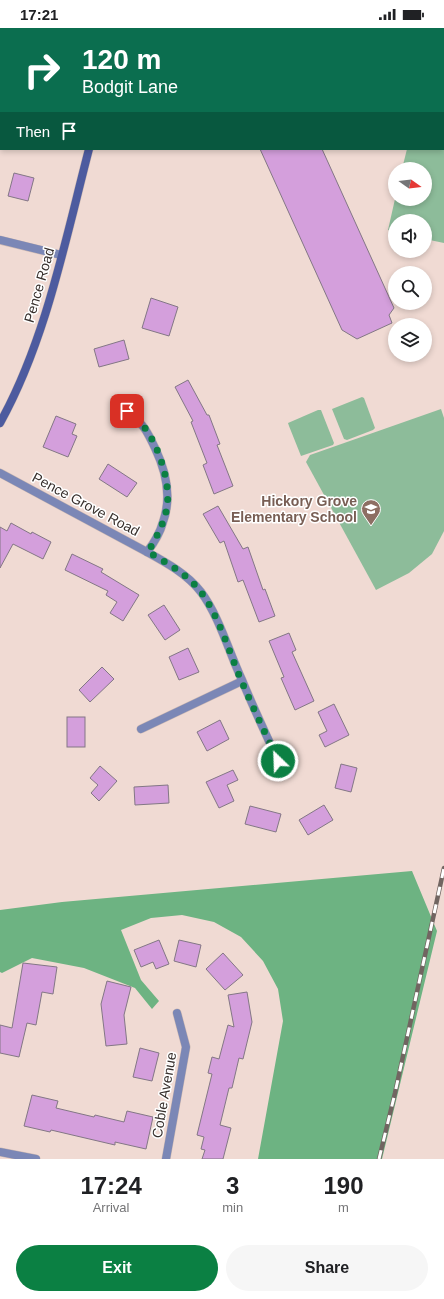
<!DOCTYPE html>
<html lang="en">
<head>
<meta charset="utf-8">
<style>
  :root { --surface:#fff; --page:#f6f6f6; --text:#202124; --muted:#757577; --accent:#0b8043 }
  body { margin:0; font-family:Helvetica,sans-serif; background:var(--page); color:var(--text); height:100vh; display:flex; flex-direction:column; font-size:15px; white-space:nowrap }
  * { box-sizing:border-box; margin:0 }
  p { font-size:13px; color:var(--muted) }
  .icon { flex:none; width:22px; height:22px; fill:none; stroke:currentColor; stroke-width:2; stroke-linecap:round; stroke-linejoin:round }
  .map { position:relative; height:1131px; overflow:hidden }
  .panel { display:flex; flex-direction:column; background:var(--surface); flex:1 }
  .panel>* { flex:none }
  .top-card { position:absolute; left:0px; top:0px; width:444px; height:122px; box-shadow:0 2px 6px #0003; background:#0b6e4f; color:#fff; overflow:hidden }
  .needle { width:26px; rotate:104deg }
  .controls { position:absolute; left:388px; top:134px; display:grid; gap:8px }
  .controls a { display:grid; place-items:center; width:44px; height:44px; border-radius:50%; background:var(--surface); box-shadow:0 2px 6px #0003; font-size:20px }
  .pin { position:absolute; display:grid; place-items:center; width:34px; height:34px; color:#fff; margin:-17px; border-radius:8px; box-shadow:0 2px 6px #0006 }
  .me { position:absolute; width:44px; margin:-22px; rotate:336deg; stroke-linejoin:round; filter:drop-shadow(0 0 3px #0008) }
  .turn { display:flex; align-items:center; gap:14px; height:84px; padding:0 16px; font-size:18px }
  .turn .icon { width:52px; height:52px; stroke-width:2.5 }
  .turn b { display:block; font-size:28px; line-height:34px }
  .then { display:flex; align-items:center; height:38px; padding:0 16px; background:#0003; gap:8px; font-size:15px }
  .eta { display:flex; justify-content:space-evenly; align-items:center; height:68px; text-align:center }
  .eta b { font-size:24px; font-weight:600; line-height:28px }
  .action { display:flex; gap:8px; margin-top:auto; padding:8px 16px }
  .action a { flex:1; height:46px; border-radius:24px; background:var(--accent); color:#fff; font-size:16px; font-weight:600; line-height:46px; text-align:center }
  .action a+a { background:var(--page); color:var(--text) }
  .status { display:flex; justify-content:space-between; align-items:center; height:28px; padding:0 20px; background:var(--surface); direction:ltr }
  .status svg { height:11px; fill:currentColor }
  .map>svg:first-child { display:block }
  .green { fill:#8dbc9a }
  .forest { fill:#6db382 }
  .building { fill:#d49fdc; stroke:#837785 }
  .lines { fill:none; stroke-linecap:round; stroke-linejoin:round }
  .street-casing { stroke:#cbb8b2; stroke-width:9 }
  .secondary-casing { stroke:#cbb8b2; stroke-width:9 }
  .street { stroke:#7b87b6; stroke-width:8 }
  .secondary { stroke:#4d5b9f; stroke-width:8 }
  .rail-casing { stroke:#716561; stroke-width:4.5 }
  .rail { stroke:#fff; stroke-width:3; stroke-dasharray:9; stroke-linecap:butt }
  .route { stroke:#0b8043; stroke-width:7; stroke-dasharray:0 12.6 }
  .labels { text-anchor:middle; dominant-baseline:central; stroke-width:3; stroke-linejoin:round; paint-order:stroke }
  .street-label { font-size:14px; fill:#372f2c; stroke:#fff }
  .education-label { font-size:14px; font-weight:bold; fill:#785e54; stroke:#fff; text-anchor:end }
</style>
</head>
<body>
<div class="status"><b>17:21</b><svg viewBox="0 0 49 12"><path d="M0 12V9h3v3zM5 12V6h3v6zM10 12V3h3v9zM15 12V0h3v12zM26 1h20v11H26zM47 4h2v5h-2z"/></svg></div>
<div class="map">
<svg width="444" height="1131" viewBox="0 0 444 1131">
  <rect width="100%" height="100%" fill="#f0dad3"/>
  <!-- green -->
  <g class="green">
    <path d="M 443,6 L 444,6 L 444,215 L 425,211 L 425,193 L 395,193 L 395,204 L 388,202 L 395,171 L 425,171 L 425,141 L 402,141 L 407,121 L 443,121 Z"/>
    <path d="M 362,369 L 364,370 L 375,400 L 373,402 L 347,412 L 344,411 L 332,381 Z"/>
    <path d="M 441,381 L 444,390 L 444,503 L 432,526 L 409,545 L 376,562 L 306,434 L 310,427 Z"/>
    <path d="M 318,382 L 321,382 L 334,415 L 333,417 L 301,428 L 289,398 L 288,395 Z"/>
  </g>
  <!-- forest -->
  <path class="forest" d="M 412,843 L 437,903 L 382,1131 L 258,1131 L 283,993 L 278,961 L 263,933 L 241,909 L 214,894 L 182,887 L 151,890 L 121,902 L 141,952 L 159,973 L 152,981 L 135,960 L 84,940 L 32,930 L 2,945 L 0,944 L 0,882 L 62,874 Z"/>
  <!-- building -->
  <g class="building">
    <path d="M 260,121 L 322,121 L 394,280 L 389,287 L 392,295 L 357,311 L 342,302 Z"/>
    <path d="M 14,145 L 34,150 L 28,173 L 8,168 Z"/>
    <path d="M 151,270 L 178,279 L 169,308 L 142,300 Z"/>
    <path d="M 124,312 L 129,331 L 99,339 L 94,321 Z"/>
    <path d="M 188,352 L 207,387 L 209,387 L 220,416 L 217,417 L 233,458 L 214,466 L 203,437 L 207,435 L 191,394 L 193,393 L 175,359 Z"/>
    <path d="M 56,388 L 76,396 L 72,406 L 77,408 L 68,429 L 43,419 Z"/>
    <path d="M 108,436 L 137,455 L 127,469 L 99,451 Z"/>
    <path d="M 218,478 L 243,521 L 248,519 L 263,562 L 265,561 L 275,588 L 259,594 L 243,552 L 238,554 L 224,513 L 220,515 L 203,486 Z"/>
    <path d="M 11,495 L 31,506 L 32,504 L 51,514 L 43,531 L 13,516 L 0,540 L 0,499 L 7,503 Z"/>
    <path d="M 72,526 L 103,541 L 101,544 L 139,567 L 123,593 L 110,585 L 117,574 L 106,567 L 108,563 L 65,542 Z"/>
    <path d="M 164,577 L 180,602 L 165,612 L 148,587 Z"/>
    <path d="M 289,605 L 296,622 L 292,624 L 314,673 L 295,682 L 281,650 L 284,649 L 269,613 Z"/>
    <path d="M 188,620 L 199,644 L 179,652 L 169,629 Z"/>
    <path d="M 102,639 L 114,651 L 90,674 L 79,662 Z"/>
    <path d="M 334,676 L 349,707 L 325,719 L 319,707 L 327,703 L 318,684 Z"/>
    <rect x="67" y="689" width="18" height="30"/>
    <path d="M 220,692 L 229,711 L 207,723 L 197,704 Z"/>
    <path d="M 341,736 L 357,740 L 351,764 L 335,760 Z"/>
    <path d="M 100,738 L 117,753 L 99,773 L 91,765 L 98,757 L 90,750 Z"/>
    <path d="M 233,742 L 238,752 L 227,757 L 234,773 L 219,780 L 206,754 Z"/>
    <path d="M 168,757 L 169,775 L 135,777 L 134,759 Z"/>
    <path d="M 324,777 L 333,792 L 308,807 L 299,792 Z"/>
    <path d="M 250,778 L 281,786 L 276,804 L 245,796 Z"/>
    <path d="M 159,912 L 169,936 L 156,941 L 153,934 L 141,939 L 134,922 Z"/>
    <path d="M 179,912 L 201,917 L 196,939 L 174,933 Z"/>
    <path d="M 223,925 L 243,947 L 225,962 L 206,941 Z"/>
    <path d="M 23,935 L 57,939 L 53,966 L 42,964 L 36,997 L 27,995 L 19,1029 L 0,1025 L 0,997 L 12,1000 Z"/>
    <path d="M 107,953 L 131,959 L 124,987 L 127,1016 L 106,1018 L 101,976 Z"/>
    <path d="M 247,964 L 252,994 L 243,1031 L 239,1030 L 232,1060 L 229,1060 L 220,1097 L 231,1100 L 223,1131 L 202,1131 L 205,1122 L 201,1121 L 204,1109 L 197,1107 L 212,1046 L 208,1045 L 212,1029 L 219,1031 L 228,997 L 234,999 L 228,967 Z"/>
    <path d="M 140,1020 L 159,1025 L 152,1053 L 133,1049 Z"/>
    <path d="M 32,1067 L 58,1073 L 56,1080 L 94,1089 L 95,1087 L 124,1094 L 127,1083 L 153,1089 L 146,1121 L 115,1114 L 115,1117 L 51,1102 L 50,1104 L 24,1098 Z"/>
  </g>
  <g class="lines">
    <!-- street casing -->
    <g class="street-casing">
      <g id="street">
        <path d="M 0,212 L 61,227"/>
        <path d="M 127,383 C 132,387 137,391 141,396 C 147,402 151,412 155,420 C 166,443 172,469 163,494 C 160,505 154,515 147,524"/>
        <path d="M 0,445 L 147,524 C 167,535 187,546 201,564 C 219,588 229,624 242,652 C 253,679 266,706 278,733"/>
        <path d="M 141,701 L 242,653"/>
        <path d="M 0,1124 L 36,1131"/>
        <path d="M 166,1131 L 186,1019 L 177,985"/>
      </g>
    </g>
    <!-- secondary casing -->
    <g class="secondary-casing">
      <g id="secondary">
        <path d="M 121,1 L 121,0"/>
        <path d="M 0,395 C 46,312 65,213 89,121"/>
      </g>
    </g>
    <!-- street -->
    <use href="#street" class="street"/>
    <!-- secondary -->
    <use href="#secondary" class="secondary"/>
    <!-- rail casing -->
    <g class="rail-casing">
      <path id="rail" d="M 379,1131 L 395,1065 L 444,840"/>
    </g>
    <!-- rail -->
    <use href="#rail" class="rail"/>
  </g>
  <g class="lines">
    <!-- route -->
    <path class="route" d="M 127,383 C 132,387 137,391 141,395 C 158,414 171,455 167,479 C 164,496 156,510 148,524 C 167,535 187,546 201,564 C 218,587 228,620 239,647 C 251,676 265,704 278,733"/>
  </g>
  <!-- icons -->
  <defs>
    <g id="school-pin" transform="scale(1)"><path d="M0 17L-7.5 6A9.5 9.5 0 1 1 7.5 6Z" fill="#8d6e63" stroke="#fff"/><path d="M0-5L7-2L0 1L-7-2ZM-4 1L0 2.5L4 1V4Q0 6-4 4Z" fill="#fff"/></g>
  </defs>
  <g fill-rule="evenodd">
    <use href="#school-pin" x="371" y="481"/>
  </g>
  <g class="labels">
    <!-- street labels -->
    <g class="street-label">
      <text transform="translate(39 257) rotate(-74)">Pence Road</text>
      <text transform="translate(86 476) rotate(28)">Pence Grove Road</text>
      <text transform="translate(164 1067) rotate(-80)">Coble Avenue</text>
    </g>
    <!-- education labels -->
    <g class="education-label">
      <text x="357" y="473">Hickory Grove<tspan x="357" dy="16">Elementary School</tspan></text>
    </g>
  </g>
</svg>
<div class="controls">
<a><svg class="needle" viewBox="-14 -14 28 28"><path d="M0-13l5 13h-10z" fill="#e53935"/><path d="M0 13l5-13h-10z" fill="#757577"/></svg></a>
<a><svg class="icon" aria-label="sound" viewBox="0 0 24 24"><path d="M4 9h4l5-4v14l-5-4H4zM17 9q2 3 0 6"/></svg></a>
<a><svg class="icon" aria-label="search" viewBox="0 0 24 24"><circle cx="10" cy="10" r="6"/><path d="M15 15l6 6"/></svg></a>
<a><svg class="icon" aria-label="layers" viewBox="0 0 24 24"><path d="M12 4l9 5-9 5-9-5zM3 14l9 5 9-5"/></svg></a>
</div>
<div class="pin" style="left:127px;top:383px;background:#d93025"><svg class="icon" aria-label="arrive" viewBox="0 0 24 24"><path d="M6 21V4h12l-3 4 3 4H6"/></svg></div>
<svg class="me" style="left:278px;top:733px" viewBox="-20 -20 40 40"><circle r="17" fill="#0b8043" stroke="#fff" stroke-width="3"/><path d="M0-11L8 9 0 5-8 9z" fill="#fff"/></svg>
<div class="top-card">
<div class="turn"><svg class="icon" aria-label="right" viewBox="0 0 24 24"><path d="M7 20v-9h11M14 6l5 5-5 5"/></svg><div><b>120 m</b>Bodgit Lane</div></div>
<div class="then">Then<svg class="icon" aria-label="arrive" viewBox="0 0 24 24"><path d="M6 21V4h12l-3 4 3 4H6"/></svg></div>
</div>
</div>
<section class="panel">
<div class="eta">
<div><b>17:24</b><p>Arrival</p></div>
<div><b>3</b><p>min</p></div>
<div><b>190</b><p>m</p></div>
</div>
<div class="action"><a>Exit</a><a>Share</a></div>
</section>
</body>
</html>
